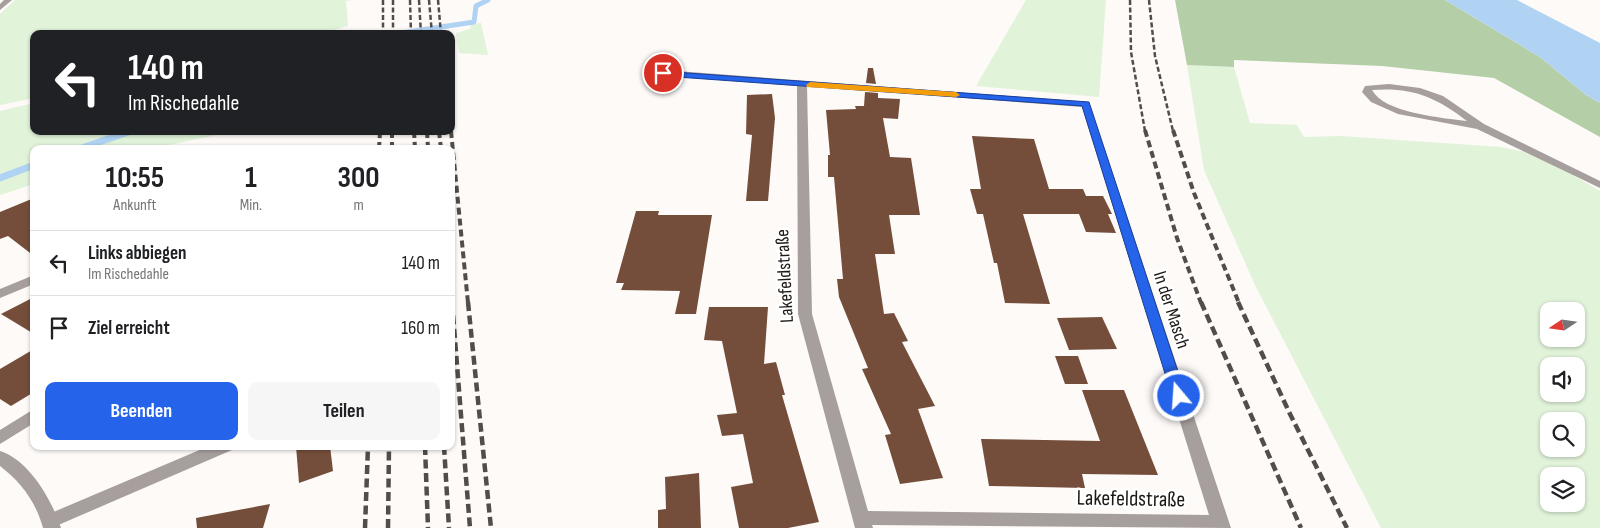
<!DOCTYPE html>
<html lang="de">
<head>
<meta charset="utf-8">
<style>
  :root { --surface:#fff; --page:#f6f6f6; --text:#202124; --muted:#757577; --line:#e0e0e0; --accent:#2563eb }
  body { margin:0; font-family:"Sofia Sans Condensed",sans-serif; background:var(--page); color:var(--text); height:100vh; display:flex; flex-direction:column; font-size:19px; white-space:nowrap }
  * { box-sizing:border-box; margin:0 }
  p { font-size:16px; color:var(--muted) }
  .icon { flex:none; width:28px; height:28px; fill:none; stroke:currentColor; stroke-width:2; stroke-linecap:round; stroke-linejoin:round }
  .map { position:relative; flex:1; overflow:hidden }
  .sheet { position:absolute; left:30px; top:145px; width:425px; height:305px; display:flex; flex-direction:column; background:var(--surface); border-radius:10px; box-shadow:0 1px 4px #0004 }
  .sheet>* { flex:none }
  .guide { position:absolute; left:30px; top:30px; width:425px; height:105px; border-radius:10px; box-shadow:0 1px 4px #0004; background:#202124; color:#fff; overflow:hidden }
  .needle { width:32px; rotate:257deg }
  .buttons { position:absolute; left:1540px; top:302px; display:grid; gap:10px }
  .buttons a { display:grid; place-items:center; width:45px; height:45px; border-radius:10px; background:var(--surface); box-shadow:0 1px 4px #0004; font-size:25px }
  .pin { position:absolute; display:grid; place-items:center; width:42px; height:42px; color:#fff; margin:-21px; border:2px solid #fff; border-radius:50%; box-shadow:0 1px 5px #0007 }
  .me { position:absolute; width:55px; margin:-28px; rotate:342deg; stroke-linejoin:round; filter:drop-shadow(0 0 4px #0008) }
  .turn { display:flex; align-items:center; gap:18px; height:105px; padding:0 15px; font-size:22px }
  .turn .icon { width:65px; height:65px; stroke-width:2.5 }
  .turn b { display:block; font-size:35px; line-height:42px }
  .eta { display:flex; justify-content:space-evenly; align-items:center; height:85px; text-align:center }
  .eta b { font-size:30px; font-weight:700; line-height:35px }
  .action { display:flex; gap:10px; margin-top:auto; padding:10px 15px }
  .action a { flex:1; height:58px; border-radius:10px; background:var(--accent); color:#fff; font-size:20px; font-weight:700; line-height:58px; text-align:center }
  .action a+a { background:var(--page); color:var(--text) }
  ul { padding:0; list-style:none }
  li { display:flex; align-items:center; gap:15px; height:65px; padding:0 15px; border-top:1px solid var(--line) }
  li div { flex:1 }
  li b { display:block; font-size:19px }
  li em { font-style:normal }
  .map>svg:first-child { display:block }
  .green { fill:#e1f3d9; fill-rule:evenodd }
  .forest { fill:#b4cea8 }
  .water { fill:#b0d3f4 }
  .lines { fill:none; stroke-linecap:round; stroke-linejoin:round }
  .stream-far1 { stroke:#b0d3f4; stroke-width:5 }
  .stream { stroke:#b0d3f4; stroke-width:7 }
  .building { fill:#744e3b }
  .lane { fill:#a79f9d; fill-rule:evenodd }
  .street { fill:#a79f9d; fill-rule:evenodd }
  .rail-far2 { stroke:#534d4a; stroke-width:2.5; stroke-dasharray:5 2.5; stroke-linecap:butt }
  .rail-far1 { stroke:#534d4a; stroke-width:4; stroke-dasharray:7 4; stroke-linecap:butt }
  .rail { stroke:#534d4a; stroke-width:4.5; stroke-dasharray:9 4.5; stroke-linecap:butt }
  .route { fill:#2563eb; stroke:#184099 }
  .slow { fill:#f59e0b }
  .labels { text-anchor:middle; dominant-baseline:central; stroke-width:5; stroke-linejoin:round; paint-order:stroke }
  .street-label { font-size:19px; fill:#1f1916; stroke:#fff }
  .near-street-label { font-size:22px; fill:#1f1916; stroke:#fff }
</style>
</head>
<body>
<div class="map">
<svg width="1600" height="528" viewBox="0 0 1600 528">
  <rect width="100%" height="100%" fill="#fdfaf8"/>
  <!-- green -->
  <g class="green">
    <path d="M 15,0 L 353,0 L 346,1 L 348,26 L 319,34 L 34,34 L 34,98 L 0,105 L 0,14 Z"/>
    <path d="M 1026,0 L 1106,0 L 1099,97 L 976,86 Z"/>
    <path d="M 481,23 L 488,55 L 459,53 L 456,33 L 470,29 L 471,24 Z"/>
    <path d="M 1187,65 L 1234,67 L 1250,123 L 1297,125 L 1304,137 L 1341,136 L 1501,147 L 1529,153 L 1561,168 L 1600,191 L 1600,528 L 1381,528 L 1255,285 L 1204,170 ZM 1549,311 L 1576,311 L 1576,339 L 1549,339 ZM 1549,366 L 1576,366 L 1576,394 L 1549,394 ZM 1549,421 L 1576,421 L 1576,449 L 1549,449 ZM 1549,476 L 1576,476 L 1576,504 L 1549,504 Z"/>
    <path d="M 34,103 L 34,131 L 236,131 L 149,149 L 34,149 L 34,184 L 0,195 L 0,111 Z"/>
  </g>
  <!-- forest -->
  <path class="forest" d="M 1175,0 L 1445,0 L 1540,57 L 1586,95 L 1600,103 L 1600,137 L 1494,78 L 1382,66 L 1234,60 L 1234,67 L 1187,65 Z"/>
  <!-- water -->
  <path class="water" d="M 1445,0 L 1517,0 L 1600,43 L 1600,103 L 1586,95 L 1540,57 Z"/>
  <g class="lines">
    <!-- stream-far1 -->
    <path class="stream-far1" d="M 394,34 L 474,22 L 476,6 L 488,0"/>
    <!-- stream -->
    <g class="stream">
      <path d="M 79,149 L 131,131"/>
      <path d="M 0,178 L 34,165"/>
    </g>
  </g>
  <!-- building -->
  <g class="building">
    <path d="M 868,68 L 873,68 L 876,84 L 866,83 Z"/>
    <path d="M 865,92 L 878,93 L 878,98 L 900,99 L 898,119 L 883,118 L 890,157 L 911,158 L 920,215 L 889,215 L 895,254 L 875,254 L 884,314 L 894,313 L 908,341 L 902,342 L 935,406 L 918,409 L 943,478 L 900,484 L 885,435 L 891,434 L 862,369 L 868,368 L 839,297 L 837,279 L 843,279 L 834,177 L 828,177 L 828,155 L 830,155 L 826,110 L 856,109 L 855,106 L 864,106 Z"/>
    <path d="M 772,94 L 775,118 L 768,201 L 746,201 L 752,135 L 746,134 L 747,95 Z"/>
    <path d="M 972,136 L 1034,139 L 1049,189 L 1083,189 L 1086,196 L 1103,196 L 1112,214 L 1108,214 L 1116,233 L 1086,232 L 1079,214 L 1023,214 L 1050,304 L 1005,303 L 997,263 L 994,263 L 983,214 L 977,214 L 970,189 L 981,189 Z"/>
    <path d="M 34,198 L 34,256 L 8,236 L 0,239 L 0,212 Z"/>
    <path d="M 636,211 L 659,211 L 658,215 L 712,215 L 696,314 L 675,314 L 680,291 L 621,290 L 624,283 L 616,283 Z"/>
    <path d="M 34,297 L 34,334 L 1,314 Z"/>
    <path d="M 709,307 L 768,307 L 764,364 L 776,362 L 785,395 L 782,395 L 819,522 L 788,528 L 739,528 L 731,487 L 753,483 L 743,434 L 722,436 L 717,415 L 737,413 L 722,341 L 704,340 Z"/>
    <path d="M 1102,317 L 1117,349 L 1069,350 L 1057,318 Z"/>
    <path d="M 34,349 L 34,392 L 11,406 L 0,399 L 0,369 Z"/>
    <path d="M 1055,356 L 1078,356 L 1088,384 L 1065,384 Z"/>
    <path d="M 1082,390 L 1124,390 L 1158,475 L 1082,474 L 1085,488 L 989,486 L 981,439 L 1100,441 Z"/>
    <path d="M 296,446 L 330,446 L 333,471 L 299,483 Z"/>
    <path d="M 699,473 L 701,528 L 658,528 L 658,510 L 666,509 L 665,477 Z"/>
    <path d="M 270,504 L 263,528 L 197,528 L 196,518 Z"/>
  </g>
  <g class="lines">
    <!-- lane -->
    <g class="lane">
      <path d="M 4,0 L 12,0 L 0,10 L 0,4 Z"/>
      <path d="M 1389,84 L 1420,88 L 1443,96 L 1484,124 L 1600,181 L 1600,188 L 1477,129 L 1398,114 L 1371,102 L 1362,92 L 1365,86 ZM 1372,90 C 1412,87 1436,97 1467,121 C 1443,118 1384,113 1372,90 Z"/>
      <path d="M 34,275 L 34,284 L 0,298 L 0,289 Z"/>
      <path d="M 34,409 L 34,423 L 0,444 L 0,430 Z"/>
      <path d="M 209,446 L 234,446 L 232,450 L 56,526 L 51,528 L 44,526 L 41,521 L 44,516 Z"/>
    </g>
    <!-- street -->
    <g class="street">
      <path d="M 663,70 L 1089,102 L 1231,528 L 872,525 L 873,528 L 855,528 L 798,314 L 797,86 L 660,75 L 659,73 ZM 807,86 L 1082,107 L 1209,515 L 868,511 L 812,314 Z"/>
      <path d="M 0,451 C 29,460 52,500 61,528 L 43,528 C 36,502 21,482 0,466 Z"/>
    </g>
    <!-- rail-far2 -->
    <g class="rail-far2">
      <path d="M 383,0 L 383,34"/>
      <path d="M 393,0 L 393,34"/>
      <path d="M 410,0 L 411,34"/>
      <path d="M 419,0 L 421,34"/>
      <path d="M 429,0 L 432,34"/>
      <path d="M 438,0 L 441,34"/>
      <path d="M 1130,0 L 1131,52 L 1145,131"/>
      <path d="M 1149,0 L 1155,56 L 1173,131"/>
    </g>
    <!-- rail-far1 -->
    <g class="rail-far1">
      <path d="M 1145,130 L 1177,238 L 1201,303"/>
      <path d="M 1173,130 L 1194,193 L 1239,303"/>
      <path d="M 392,131 L 392,149"/>
      <path d="M 414,131 L 415,149"/>
      <path d="M 427,131 L 428,149"/>
      <path d="M 439,131 L 441,149"/>
      <path d="M 451,131 L 468,303"/>
      <path d="M 379,149 L 380,131"/>
      <path d="M 451,288 L 452,303"/>
    </g>
    <!-- rail -->
    <g class="rail">
      <path d="M 452,302 L 470,528"/>
      <path d="M 468,302 L 491,528"/>
      <path d="M 1201,302 L 1301,528"/>
      <path d="M 1238,302 L 1290,414 L 1347,528"/>
      <path d="M 425,446 L 428,528"/>
      <path d="M 444,446 L 449,528"/>
      <path d="M 365,528 L 368,446"/>
      <path d="M 388,528 L 389,446"/>
    </g>
  </g>
  <!-- route -->
  <path class="route" d="M 660,71 L 1089,102 L 1186,396 L 1184,399 L 1174,399 L 1172,396 L 1082,106 L 663,76 L 659,73 Z"/>
  <!-- slow -->
  <path class="slow" d="M 810,82 L 956,92 L 960,95 L 956,97 L 807,87 L 806,85 Z"/>
  <g class="labels">
    <!-- street labels -->
    <g class="street-label">
      <text transform="translate(785 276) rotate(-93)">Lakefeldstraße</text>
      <text transform="translate(1171 310) rotate(72)">In der Masch</text>
    </g>
    <!-- near-street labels -->
    <g class="near-street-label">
      <text transform="translate(1131 499) rotate(1)">Lakefeldstraße</text>
    </g>
  </g>
</svg>
<div class="buttons">
<a><svg class="needle" viewBox="-14 -14 28 28"><path d="M0-13l5 13h-10z" fill="#e53935"/><path d="M0 13l5-13h-10z" fill="#757577"/></svg></a>
<a><svg class="icon" aria-label="sound" viewBox="0 0 24 24"><path d="M4 9h4l5-4v14l-5-4H4zM17 9q2 3 0 6"/></svg></a>
<a><svg class="icon" aria-label="search" viewBox="0 0 24 24"><circle cx="10" cy="10" r="6"/><path d="M15 15l6 6"/></svg></a>
<a><svg class="icon" aria-label="layers" viewBox="0 0 24 24"><path d="M12 4l9 5-9 5-9-5zM3 14l9 5 9-5"/></svg></a>
</div>
<div class="pin" style="left:663px;top:73px;background:#d93025"><svg class="icon" aria-label="arrive" viewBox="0 0 24 24"><path d="M6 21V4h12l-3 4 3 4H6"/></svg></div>
<svg class="me" style="left:1179px;top:396px" viewBox="-20 -20 40 40"><circle r="17" fill="#2563eb" stroke="#fff" stroke-width="3"/><path d="M0-11L8 9 0 5-8 9z" fill="#fff"/></svg>
<div class="guide">
<div class="turn"><svg class="icon" aria-label="left" viewBox="0 0 24 24"><path d="M17 20v-9H6M10 6l-5 5 5 5"/></svg><div><b>140 m</b>Im Rischedahle</div></div>
</div>
<section class="sheet">
<div class="eta">
<div><b>10:55</b><p>Ankunft</p></div>
<div><b>1</b><p>Min.</p></div>
<div><b>300</b><p>m</p></div>
</div>
<ul>
<li><svg class="icon" aria-label="left" viewBox="0 0 24 24"><path d="M17 20v-9H6M10 6l-5 5 5 5"/></svg><div><b>Links abbiegen</b><p>Im Rischedahle</p></div><em>140 m</em></li>
<li><svg class="icon" aria-label="arrive" viewBox="0 0 24 24"><path d="M6 21V4h12l-3 4 3 4H6"/></svg><div><b>Ziel erreicht</b></div><em>160 m</em></li>
</ul>
<div class="action"><a>Beenden</a><a>Teilen</a></div>
</section>
</div>
</body>
</html>
